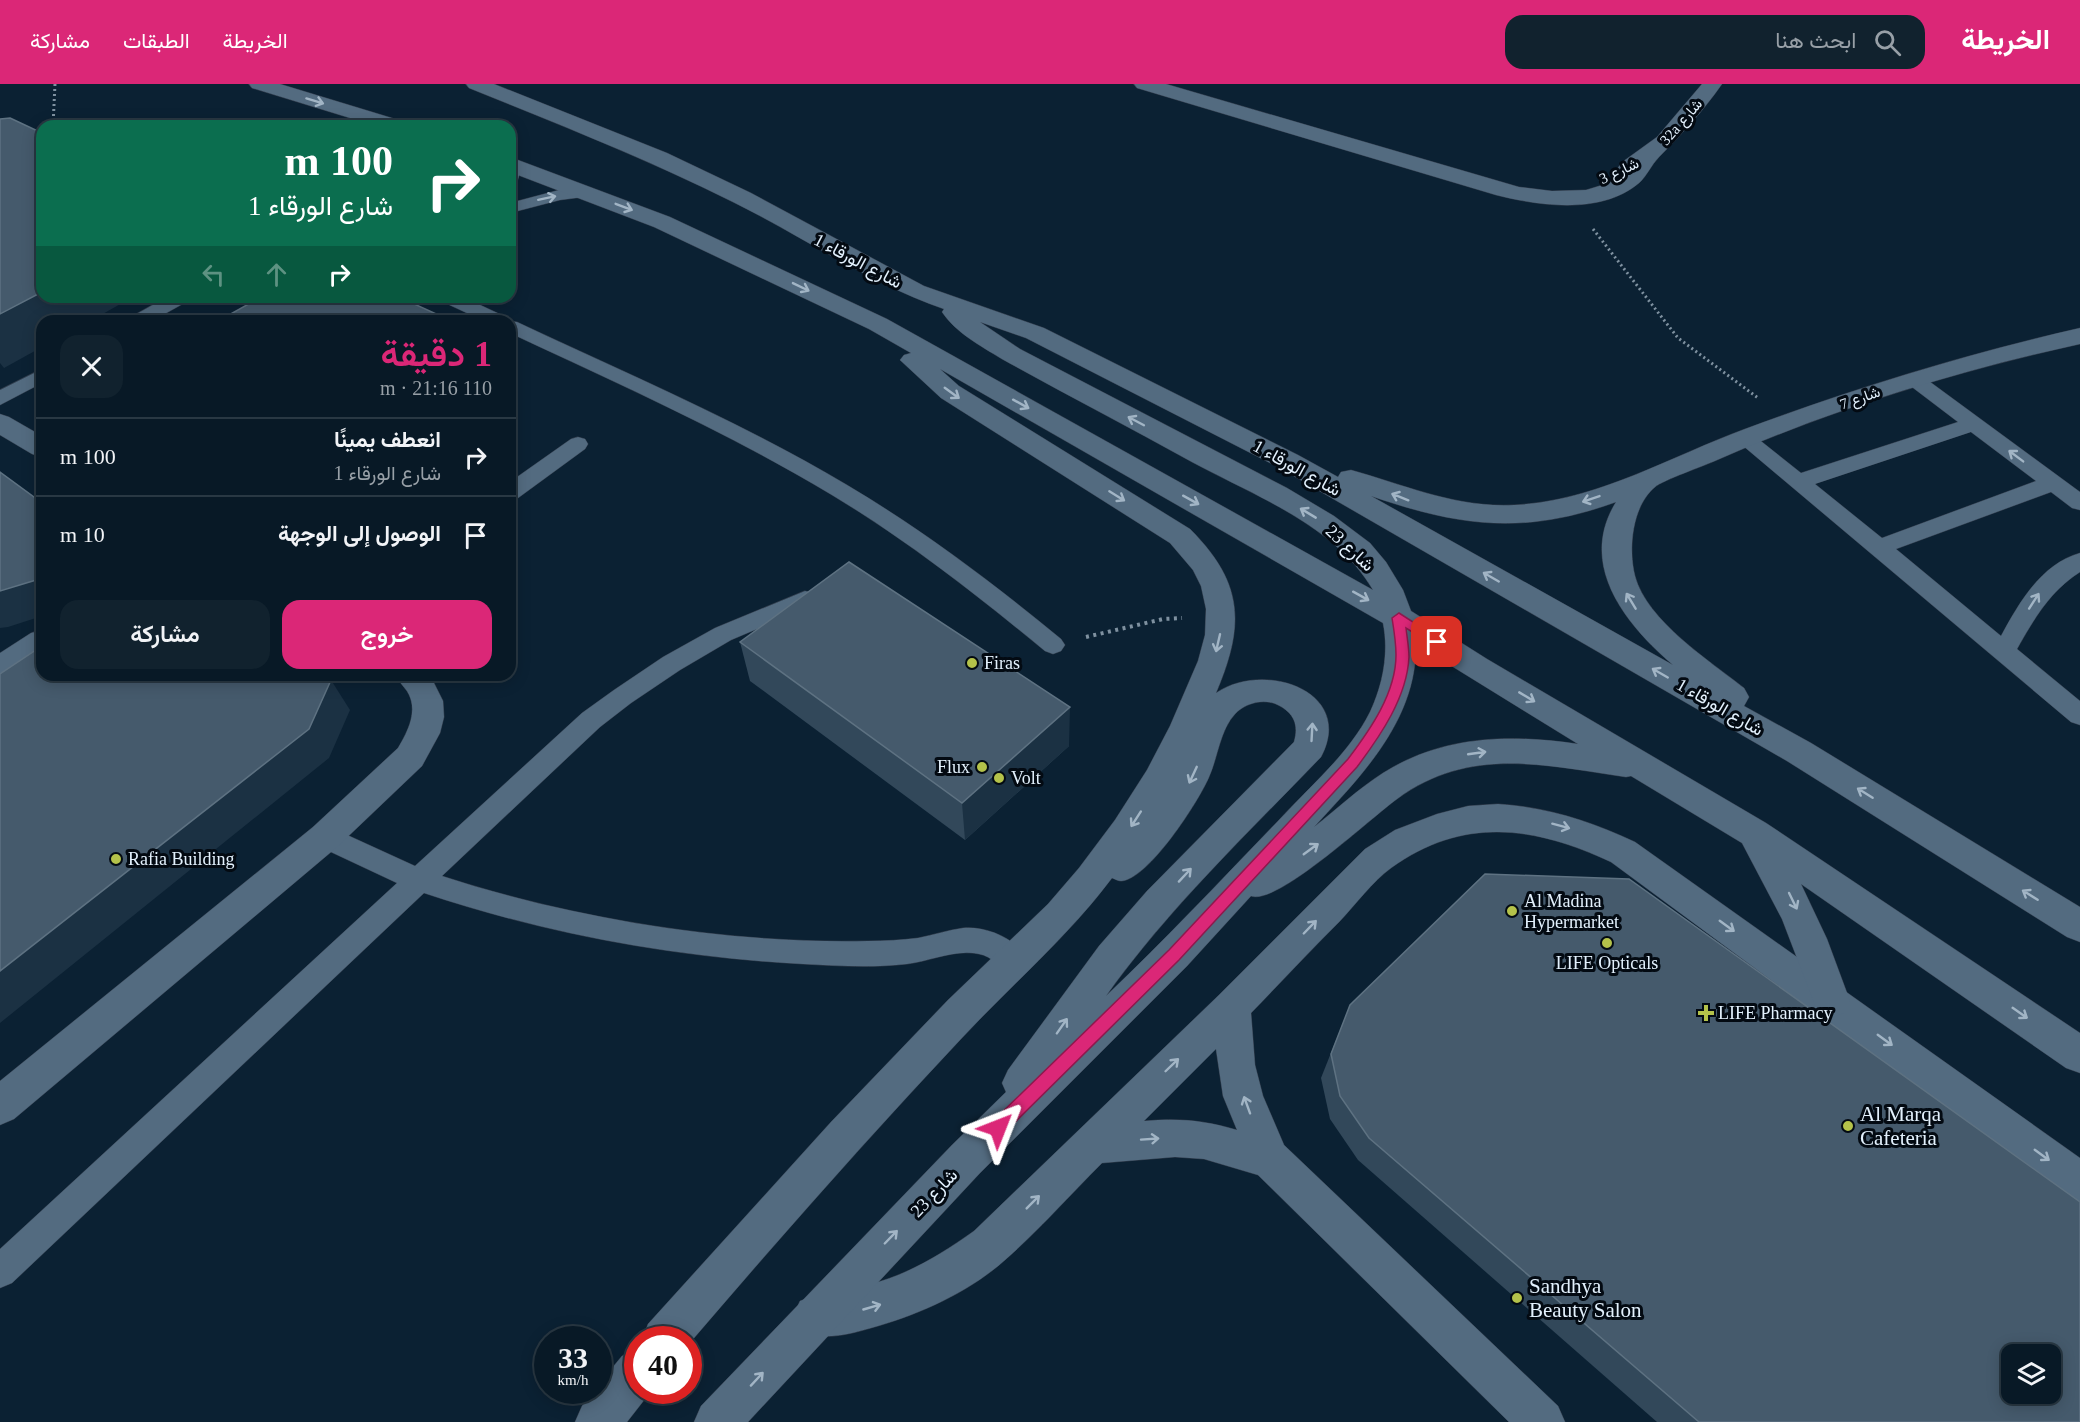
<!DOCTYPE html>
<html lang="ar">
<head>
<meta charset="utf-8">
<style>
  :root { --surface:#081926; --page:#11222e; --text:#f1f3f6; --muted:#98a0a7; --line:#293843; --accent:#db2777 }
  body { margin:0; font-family:"Times New Roman",Vazirmatn,serif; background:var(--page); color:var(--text); direction:rtl; height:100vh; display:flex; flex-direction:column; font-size:22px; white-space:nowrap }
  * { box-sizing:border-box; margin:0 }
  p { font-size:20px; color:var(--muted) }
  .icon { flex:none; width:33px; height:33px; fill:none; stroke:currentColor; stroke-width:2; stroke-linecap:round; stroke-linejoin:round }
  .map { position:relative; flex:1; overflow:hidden; direction:ltr }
  .drawer { position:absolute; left:36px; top:231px; width:480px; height:366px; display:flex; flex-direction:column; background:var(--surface); border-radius:18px; box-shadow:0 3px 15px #0003,0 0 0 2px var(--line); direction:rtl }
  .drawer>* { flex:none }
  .hud { position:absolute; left:36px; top:36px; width:480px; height:183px; border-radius:18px; box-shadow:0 3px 15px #0003,0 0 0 2px var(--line); direction:rtl; background:#0b6e4f; color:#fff; overflow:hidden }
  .controls { position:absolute; left:2001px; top:1260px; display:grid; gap:12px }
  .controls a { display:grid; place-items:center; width:60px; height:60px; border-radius:12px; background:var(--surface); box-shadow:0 3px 15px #0003,0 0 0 2px var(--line); font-size:30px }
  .speed { position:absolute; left:534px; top:1242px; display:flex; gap:12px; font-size:30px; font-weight:700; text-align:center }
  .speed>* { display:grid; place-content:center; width:78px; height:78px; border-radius:50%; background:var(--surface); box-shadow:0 3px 15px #0003,0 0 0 2px var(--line); line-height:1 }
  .speed small { font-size:15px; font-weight:400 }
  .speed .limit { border:9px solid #d22; background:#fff; color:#111 }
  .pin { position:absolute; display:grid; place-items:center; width:51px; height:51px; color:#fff; margin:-26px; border-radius:12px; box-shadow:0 3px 9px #0006 }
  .me { position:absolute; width:66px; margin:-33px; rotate:45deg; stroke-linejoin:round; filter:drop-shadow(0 0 4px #0008) }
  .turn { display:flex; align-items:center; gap:21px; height:126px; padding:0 24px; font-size:27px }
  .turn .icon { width:78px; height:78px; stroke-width:2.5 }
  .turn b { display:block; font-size:42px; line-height:51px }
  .lanes { display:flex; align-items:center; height:57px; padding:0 24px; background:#0003; justify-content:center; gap:30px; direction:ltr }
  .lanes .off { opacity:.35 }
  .round { display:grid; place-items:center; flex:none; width:63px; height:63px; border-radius:18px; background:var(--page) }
  .overview { display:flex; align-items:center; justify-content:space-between; height:102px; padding:0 24px }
  h1 { font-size:36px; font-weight:600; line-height:45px; color:var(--accent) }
  .primary-button { display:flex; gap:12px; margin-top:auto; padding:12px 24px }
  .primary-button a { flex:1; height:69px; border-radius:18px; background:var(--accent); color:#fff; font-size:24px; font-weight:600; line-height:69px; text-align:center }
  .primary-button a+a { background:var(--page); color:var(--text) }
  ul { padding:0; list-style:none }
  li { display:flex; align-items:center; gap:18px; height:78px; padding:0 24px; border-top:2px solid var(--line) }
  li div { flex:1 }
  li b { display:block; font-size:22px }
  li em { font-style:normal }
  header { display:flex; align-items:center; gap:36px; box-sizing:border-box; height:84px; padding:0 30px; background:var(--accent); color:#fff }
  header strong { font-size:28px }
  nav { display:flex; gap:33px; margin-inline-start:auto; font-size:21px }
  .search { width:420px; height:54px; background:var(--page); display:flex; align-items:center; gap:15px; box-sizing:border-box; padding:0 21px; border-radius:18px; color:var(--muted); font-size:22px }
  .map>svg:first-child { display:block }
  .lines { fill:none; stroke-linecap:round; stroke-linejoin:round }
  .service-casing { stroke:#323d4c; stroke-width:1 }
  .minor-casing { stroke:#323d4c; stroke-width:1 }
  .tertiary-casing { stroke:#323d4c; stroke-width:1 }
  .path-far1 { stroke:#7f91a0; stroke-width:3; stroke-dasharray:2 3; stroke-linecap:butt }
  .path { stroke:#7f91a0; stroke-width:4; stroke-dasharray:3 4.5; stroke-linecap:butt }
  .service { fill:#536b80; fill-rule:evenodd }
  .minor { fill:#536b80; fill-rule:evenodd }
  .tertiary { fill:#536b80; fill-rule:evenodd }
  .wall { fill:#32485a }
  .shaded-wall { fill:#1b3143 }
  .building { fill:#455a6c; stroke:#5e7282; stroke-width:1.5; fill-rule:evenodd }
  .oneway { stroke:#a2b5c5 }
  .route { fill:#db2777; stroke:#8e194d; stroke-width:1.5 }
  .poi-dot { fill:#b4c24a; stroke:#030a12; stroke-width:2 }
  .labels { text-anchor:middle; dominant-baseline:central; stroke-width:6; stroke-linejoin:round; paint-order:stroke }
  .far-street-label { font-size:15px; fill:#e3f1fd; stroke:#030a12 }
  .street-label { font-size:18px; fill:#e3f1fd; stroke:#030a12 }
  .poi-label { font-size:18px; fill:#e3f1fd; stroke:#030a12; text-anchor:start }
  .near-poi-label { font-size:21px; fill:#e3f1fd; stroke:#030a12; text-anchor:start }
</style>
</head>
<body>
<header>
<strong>الخريطة</strong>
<div class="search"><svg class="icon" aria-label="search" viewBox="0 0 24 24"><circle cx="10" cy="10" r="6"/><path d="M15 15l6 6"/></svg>ابحث هنا</div>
<nav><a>الخريطة</a><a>الطبقات</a><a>مشاركة</a></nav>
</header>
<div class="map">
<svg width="2080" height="1338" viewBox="0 0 2080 1338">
  <rect width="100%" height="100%" fill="#0b2133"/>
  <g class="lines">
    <!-- service casing -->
    <g class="service-casing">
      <g id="service">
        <path d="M 514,76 L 522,81 L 516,102 L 510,103 L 510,77 Z"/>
        <path d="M 585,103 L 591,104 L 594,108 L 591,112 L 560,116 L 510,129 L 510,119 L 559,106 Z"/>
        <path d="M 167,213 L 190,213 L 188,217 L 152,237 L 128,237 L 131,233 Z"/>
        <path d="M 439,213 L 463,213 L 506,233 L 508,237 L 517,238 C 628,290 741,338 847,401 C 923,446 993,499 1061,555 L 1065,561 L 1061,567 L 1053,570 L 1045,567 C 977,511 907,456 832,411 C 729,349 619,300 510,249 L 510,237 L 484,237 L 441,217 Z"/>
        <path d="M 42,285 L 42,299 L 0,321 L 0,306 Z"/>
        <path d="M 1915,290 L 1922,292 L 2080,408 L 2080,426 L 2072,424 L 2051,408 L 1896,465 L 2001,552 C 2019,519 2041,480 2080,469 L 2080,488 C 2050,507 2034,535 2017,565 L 2080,617 L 2080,641 L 2071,638 L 1735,355 L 1738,350 L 1745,348 L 1752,350 L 1801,389 L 1958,338 L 1908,300 L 1905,296 L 1908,292 ZM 1971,348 L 2036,397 L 1882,454 L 1815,400 Z"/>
        <path d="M 578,353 L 585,355 L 588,360 L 585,365 L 518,414 L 510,416 L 510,398 L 571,355 Z"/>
        <path d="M 805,507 L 813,509 L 817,515 L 813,521 L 731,556 L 680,586 L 631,619 L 600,643 L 442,792 C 574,835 729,860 868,857 C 885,857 902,856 918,854 C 933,851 948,846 963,844 C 987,842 1018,855 1028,877 L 1024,886 L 1014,890 C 1001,885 992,872 979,870 C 955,865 931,877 907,880 C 873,884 838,882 803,880 C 673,873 547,850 424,809 L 12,1199 L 0,1204 L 0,1165 L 397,799 L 316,761 L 312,753 L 316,745 L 325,742 L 334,745 L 415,782 L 582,629 L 614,606 L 663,573 L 715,544 Z"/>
      </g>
    </g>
    <!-- minor casing -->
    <g class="minor-casing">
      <g id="minor">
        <path d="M 1134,0 L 1166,0 L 1519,103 L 1552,107 L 1586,106 L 1609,99 L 1622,90 L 1618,84 L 1621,79 L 1657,53 L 1702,0 L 1722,0 C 1703,27 1682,50 1659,73 C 1651,81 1647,92 1639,99 C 1601,131 1540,122 1496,111 L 1137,4 Z"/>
        <path d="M 0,330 L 9,333 L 42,352 L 42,373 L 32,370 L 0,351 Z"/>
        <path d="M 42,546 L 42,572 L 11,593 L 0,597 L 0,569 L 31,549 Z"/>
        <path d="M 395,591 L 430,591 L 443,617 L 444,633 L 440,649 L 422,682 L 337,763 L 14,1035 L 0,1041 L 0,997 L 313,743 L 398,664 C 408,647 419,626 407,607 C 403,602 399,597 395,591 Z"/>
        <path d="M 1498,720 C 1547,723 1590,737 1635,758 L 2080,1074 L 2080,1119 L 2065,1113 L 1611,778 C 1534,742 1463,732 1391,784 C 1372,798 1356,820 1340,837 C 1310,867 1281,898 1251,929 L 1255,981 L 1263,1012 L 1284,1061 L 1558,1322 L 1565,1338 L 1509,1338 L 1258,1091 L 1204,1075 L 1175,1073 L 1102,1079 C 1070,1111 1039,1146 1005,1176 C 968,1209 918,1231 871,1244 C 847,1251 823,1257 800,1247 L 793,1232 L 800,1217 C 821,1208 844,1207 867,1201 C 908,1191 940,1171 974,1147 L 1219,911 L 1365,765 L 1395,746 L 1437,730 L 1468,722 ZM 1216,965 L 1223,1012 L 1237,1046 C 1203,1036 1179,1034 1144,1037 Z"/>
      </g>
    </g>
    <!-- tertiary casing -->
    <g class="tertiary-casing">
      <g id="tertiary">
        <path d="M 249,0 L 280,0 L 405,38 L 409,42 L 376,42 L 252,4 Z"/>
        <path d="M 466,0 L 494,0 L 667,69 L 751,109 L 924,202 L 1044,244 L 1298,371 L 1338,393 L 1341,388 L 1351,386 C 1405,401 1456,424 1514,421 C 1597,417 1669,373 1745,345 C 1855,304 1966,270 2080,244 L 2080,260 C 1957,287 1833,325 1717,376 C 1704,382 1663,396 1655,403 C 1632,422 1628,465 1635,492 C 1647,537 1710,577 1744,604 L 1749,613 L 1744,622 L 1811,659 L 2080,823 L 2080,858 L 2067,853 L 1787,677 L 1278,383 L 1026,254 L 980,238 L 1020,265 L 1287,404 L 1334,432 L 1370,459 L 1386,478 L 1403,506 L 1411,527 L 1487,575 L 1766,739 L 2080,949 L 2080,989 L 2066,984 L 1801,800 L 1827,855 L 1850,917 L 1844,929 L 1831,934 L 1818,929 L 1782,835 L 1742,759 L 1631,692 L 1626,693 C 1544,681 1469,662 1397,715 C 1373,732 1277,822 1251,812 L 1187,882 L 980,1089 L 748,1338 L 694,1338 L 701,1322 L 952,1061 L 1006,1008 L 1002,999 L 1008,986 L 1099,862 L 1147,807 L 1294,658 C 1299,641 1294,629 1278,621 C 1264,614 1245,619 1235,630 C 1220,646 1218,673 1209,693 C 1199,717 1148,796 1121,797 C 1118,797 1115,795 1112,794 C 1068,853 1011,901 960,956 C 867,1055 777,1157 688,1261 L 688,1256 L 642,1256 L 648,1240 L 831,1038 L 948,916 L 1048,820 L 1079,784 L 1115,736 L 1147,686 L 1170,642 L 1198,577 L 1205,551 L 1206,525 L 1201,502 L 1193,486 L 1170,459 L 941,314 L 900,276 L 904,271 L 911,269 L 869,245 L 654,143 L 510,88 L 510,73 L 670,133 L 887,235 L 1373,506 C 1335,441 1255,412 1192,378 C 1129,343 1065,310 1002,275 C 981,262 956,249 942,228 L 944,225 C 869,199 804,153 733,118 C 647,75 558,40 469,4 ZM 940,285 L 1383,539 C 1389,569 1383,600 1370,628 C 1349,670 1310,702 1279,736 C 1222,795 1166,855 1106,912 C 1168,825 1247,750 1321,673 C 1356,607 1264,576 1216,609 C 1245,541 1244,499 1190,445 L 959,302 ZM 1371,412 C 1461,443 1525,451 1616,418 C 1577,481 1626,541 1673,581 ZM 1416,560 L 1578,660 C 1510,650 1443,651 1383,689 C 1358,705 1337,725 1314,743 C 1362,691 1417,636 1416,560 Z"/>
        <path d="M 638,1266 L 638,1306 L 652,1306 L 627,1338 L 575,1338 L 582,1322 L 594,1306 L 598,1306 L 598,1301 L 622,1272 Z"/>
      </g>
    </g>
    <!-- path-far1 -->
    <g class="path-far1">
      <path d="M 53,42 L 55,0"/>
      <path d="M 1593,145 L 1678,254 L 1758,314"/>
    </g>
    <!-- path -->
    <path class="path" d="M 1086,553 L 1163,535 L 1182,534"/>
    <!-- service -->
    <use href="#service" class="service"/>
    <!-- minor -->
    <use href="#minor" class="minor"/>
    <!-- tertiary -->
    <use href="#tertiary" class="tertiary"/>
  </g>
  <!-- wall -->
  <g class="wall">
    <path d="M 740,558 L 1069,662 L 965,756 L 750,597 Z"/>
    <path d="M 1350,921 L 2080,1338 L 1657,1338 L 1358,1076 L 1330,1035 L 1321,994 Z"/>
  </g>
  <!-- shaded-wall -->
  <g class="shaded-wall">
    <path d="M 42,208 L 42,213 L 133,213 L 90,237 L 42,237 L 42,263 L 4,284 L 0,279 L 0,230 Z"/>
    <path d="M 443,233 L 444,237 L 436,237 Z"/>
    <path d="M 42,488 L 42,532 L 8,543 L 0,544 L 0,507 Z"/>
    <path d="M 331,596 L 350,626 L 329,674 L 0,939 L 0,887 Z"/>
    <path d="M 1070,623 L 1069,662 L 965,756 L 962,719 Z"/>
  </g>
  <!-- building -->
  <g class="building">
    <path d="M 10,34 L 42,49 L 42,208 L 0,230 L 0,35 Z"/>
    <path d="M 261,213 L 399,213 L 443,233 L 436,237 L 218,237 Z"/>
    <path d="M 0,388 L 42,419 L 42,488 L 36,496 L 0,507 Z"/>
    <path d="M 849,478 L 1070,623 L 962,719 L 740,558 Z"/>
    <path d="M 42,562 L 42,591 L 323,591 L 331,596 L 309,645 L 0,887 L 0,590 Z"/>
    <path d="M 1485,790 L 1629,795 L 2080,1118 L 2080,1338 L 1699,1338 L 1369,1054 L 1340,1012 L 1331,970 L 1350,921 ZM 2012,1270 L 2050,1270 L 2050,1310 L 2012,1310 Z"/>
  </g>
  <!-- one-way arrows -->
  <defs><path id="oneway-shaft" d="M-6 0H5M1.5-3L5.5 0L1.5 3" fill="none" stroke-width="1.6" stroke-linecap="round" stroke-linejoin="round" transform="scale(1.5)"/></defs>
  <g class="oneway">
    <use href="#oneway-shaft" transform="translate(315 17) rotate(17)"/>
    <use href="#oneway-shaft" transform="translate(547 114) rotate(-12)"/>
    <use href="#oneway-shaft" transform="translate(624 123) rotate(21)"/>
    <use href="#oneway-shaft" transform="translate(801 203) rotate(26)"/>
    <use href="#oneway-shaft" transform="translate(952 309) rotate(36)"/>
    <use href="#oneway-shaft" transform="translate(1021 320) rotate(29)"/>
    <use href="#oneway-shaft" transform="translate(1136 337) rotate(-152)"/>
    <use href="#oneway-shaft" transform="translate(2016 372) rotate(-143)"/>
    <use href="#oneway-shaft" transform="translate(1117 412) rotate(32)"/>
    <use href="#oneway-shaft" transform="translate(1400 413) rotate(-158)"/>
    <use href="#oneway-shaft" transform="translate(1591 415) rotate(161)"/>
    <use href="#oneway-shaft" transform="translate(1191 416) rotate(29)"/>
    <use href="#oneway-shaft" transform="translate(1308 429) rotate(-149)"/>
    <use href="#oneway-shaft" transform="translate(1491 493) rotate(-150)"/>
    <use href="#oneway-shaft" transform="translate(1361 512) rotate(29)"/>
    <use href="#oneway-shaft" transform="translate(1631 517) rotate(-121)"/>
    <use href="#oneway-shaft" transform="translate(2034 517) rotate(-57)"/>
    <use href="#oneway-shaft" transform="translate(1218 559) rotate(103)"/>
    <use href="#oneway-shaft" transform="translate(1660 589) rotate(-150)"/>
    <use href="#oneway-shaft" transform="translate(1527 613) rotate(31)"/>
    <use href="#oneway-shaft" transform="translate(1312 648) rotate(-87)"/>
    <use href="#oneway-shaft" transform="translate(1477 669) rotate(-8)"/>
    <use href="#oneway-shaft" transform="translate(1193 691) rotate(115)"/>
    <use href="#oneway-shaft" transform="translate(1865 709) rotate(-148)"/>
    <use href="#oneway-shaft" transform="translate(1136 735) rotate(123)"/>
    <use href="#oneway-shaft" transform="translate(1561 742) rotate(15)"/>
    <use href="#oneway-shaft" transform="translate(1311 765) rotate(-36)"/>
    <use href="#oneway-shaft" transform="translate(1185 791) rotate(-47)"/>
    <use href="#oneway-shaft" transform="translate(2030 811) rotate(-148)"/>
    <use href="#oneway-shaft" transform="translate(1793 817) rotate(64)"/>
    <use href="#oneway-shaft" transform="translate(1727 842) rotate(36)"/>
    <use href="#oneway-shaft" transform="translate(1310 843) rotate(-46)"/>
    <use href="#oneway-shaft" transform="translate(2020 929) rotate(35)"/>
    <use href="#oneway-shaft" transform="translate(1062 942) rotate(-55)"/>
    <use href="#oneway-shaft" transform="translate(1885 956) rotate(36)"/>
    <use href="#oneway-shaft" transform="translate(1172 981) rotate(-44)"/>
    <use href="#oneway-shaft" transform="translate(1247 1021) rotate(-110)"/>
    <use href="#oneway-shaft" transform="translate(1150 1055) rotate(-4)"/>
    <use href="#oneway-shaft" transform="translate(2042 1071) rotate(36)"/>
    <use href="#oneway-shaft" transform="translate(1033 1118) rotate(-45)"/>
    <use href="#oneway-shaft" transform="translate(891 1153) rotate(-46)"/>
    <use href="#oneway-shaft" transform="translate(872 1223) rotate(-16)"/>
    <use href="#oneway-shaft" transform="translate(757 1295) rotate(-47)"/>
  </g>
  <!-- route -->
  <path class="route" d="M 1399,529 L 1444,558 L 1442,561 L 1433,561 L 1406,544 C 1407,553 1409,564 1409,573 C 1407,613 1381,651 1357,683 L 1179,876 L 1004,1049 L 998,1052 L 992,1049 L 989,1044 L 992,1038 L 1169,866 L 1348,675 C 1370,646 1396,609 1396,571 C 1396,558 1394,546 1392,534 Z"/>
  <!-- markers -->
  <g class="poi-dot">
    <circle cx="972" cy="579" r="6"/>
    <circle cx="982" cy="683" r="6"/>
    <circle cx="999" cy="694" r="6"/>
    <circle cx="116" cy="775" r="6"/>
    <circle cx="1512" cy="827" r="6"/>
    <circle cx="1607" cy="859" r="6"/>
    <path d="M1703 920h6v6h6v6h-6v6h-6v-6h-6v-6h6z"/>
    <circle cx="1848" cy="1042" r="6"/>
    <circle cx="1517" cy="1214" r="6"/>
  </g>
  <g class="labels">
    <!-- far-street labels -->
    <g class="far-street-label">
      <text transform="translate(1681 38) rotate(-49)">32a شارع</text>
      <text transform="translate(1619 87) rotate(-25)">شارع 3</text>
      <text transform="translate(1860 314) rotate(-19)">شارع 7</text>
    </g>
    <!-- street labels -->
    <g class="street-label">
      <text transform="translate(858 177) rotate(28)">شارع الورقاء 1</text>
      <text transform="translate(1297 384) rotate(29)">شارع الورقاء 1</text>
      <text transform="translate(1350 464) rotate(43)">شارع 23</text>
      <text transform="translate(1720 623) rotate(30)">شارع الورقاء 1</text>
      <text transform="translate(934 1109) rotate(-46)">شارع 23</text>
    </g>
    <!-- poi labels -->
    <g class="poi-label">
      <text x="984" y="579">Firas</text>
      <text x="970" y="683" text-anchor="end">Flux</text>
      <text x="1011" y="694">Volt</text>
      <text x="128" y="775">Rafia Building</text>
      <text x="1524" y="817">Al Madina<tspan x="1524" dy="21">Hypermarket</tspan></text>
      <text x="1607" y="879" text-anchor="middle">LIFE Opticals</text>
      <text x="1718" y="929">LIFE Pharmacy</text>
    </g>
    <!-- near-poi labels -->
    <g class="near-poi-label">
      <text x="1860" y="1030">Al Marqa<tspan x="1860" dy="24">Cafeteria</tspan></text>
      <text x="1529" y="1202">Sandhya<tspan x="1529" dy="24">Beauty Salon</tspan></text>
    </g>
  </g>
</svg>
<div class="controls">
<a><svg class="icon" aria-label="layers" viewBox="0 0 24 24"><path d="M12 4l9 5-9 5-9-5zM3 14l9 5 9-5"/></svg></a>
</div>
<div class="speed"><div>33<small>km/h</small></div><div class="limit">40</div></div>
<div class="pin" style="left:1437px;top:558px;background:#d93025"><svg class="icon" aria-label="arrive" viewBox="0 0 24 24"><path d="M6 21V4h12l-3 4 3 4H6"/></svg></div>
<svg class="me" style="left:998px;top:1044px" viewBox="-20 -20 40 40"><path d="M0-17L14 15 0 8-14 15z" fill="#db2777" stroke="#fff" stroke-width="4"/></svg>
<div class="hud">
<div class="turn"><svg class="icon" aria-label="right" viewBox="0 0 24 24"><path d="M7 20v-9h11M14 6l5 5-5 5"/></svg><div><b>100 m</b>شارع الورقاء 1</div></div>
<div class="lanes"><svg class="icon off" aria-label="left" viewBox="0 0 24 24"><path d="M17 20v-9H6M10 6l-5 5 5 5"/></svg><svg class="icon off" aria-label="ahead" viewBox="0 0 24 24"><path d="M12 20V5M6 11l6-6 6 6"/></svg><svg class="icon" aria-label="right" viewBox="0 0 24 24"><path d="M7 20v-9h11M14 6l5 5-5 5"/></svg></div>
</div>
<section class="drawer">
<div class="overview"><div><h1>1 دقيقة</h1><p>110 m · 21:16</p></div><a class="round"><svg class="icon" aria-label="close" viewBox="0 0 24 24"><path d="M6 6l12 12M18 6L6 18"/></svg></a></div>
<ul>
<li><svg class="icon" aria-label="right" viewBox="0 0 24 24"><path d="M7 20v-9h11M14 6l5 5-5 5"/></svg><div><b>انعطف يمينًا</b><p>شارع الورقاء 1</p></div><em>100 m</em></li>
<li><svg class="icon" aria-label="arrive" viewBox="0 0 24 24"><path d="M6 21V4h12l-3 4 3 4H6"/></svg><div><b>الوصول إلى الوجهة</b></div><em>10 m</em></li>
</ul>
<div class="primary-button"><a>خروج</a><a>مشاركة</a></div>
</section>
</div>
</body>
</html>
